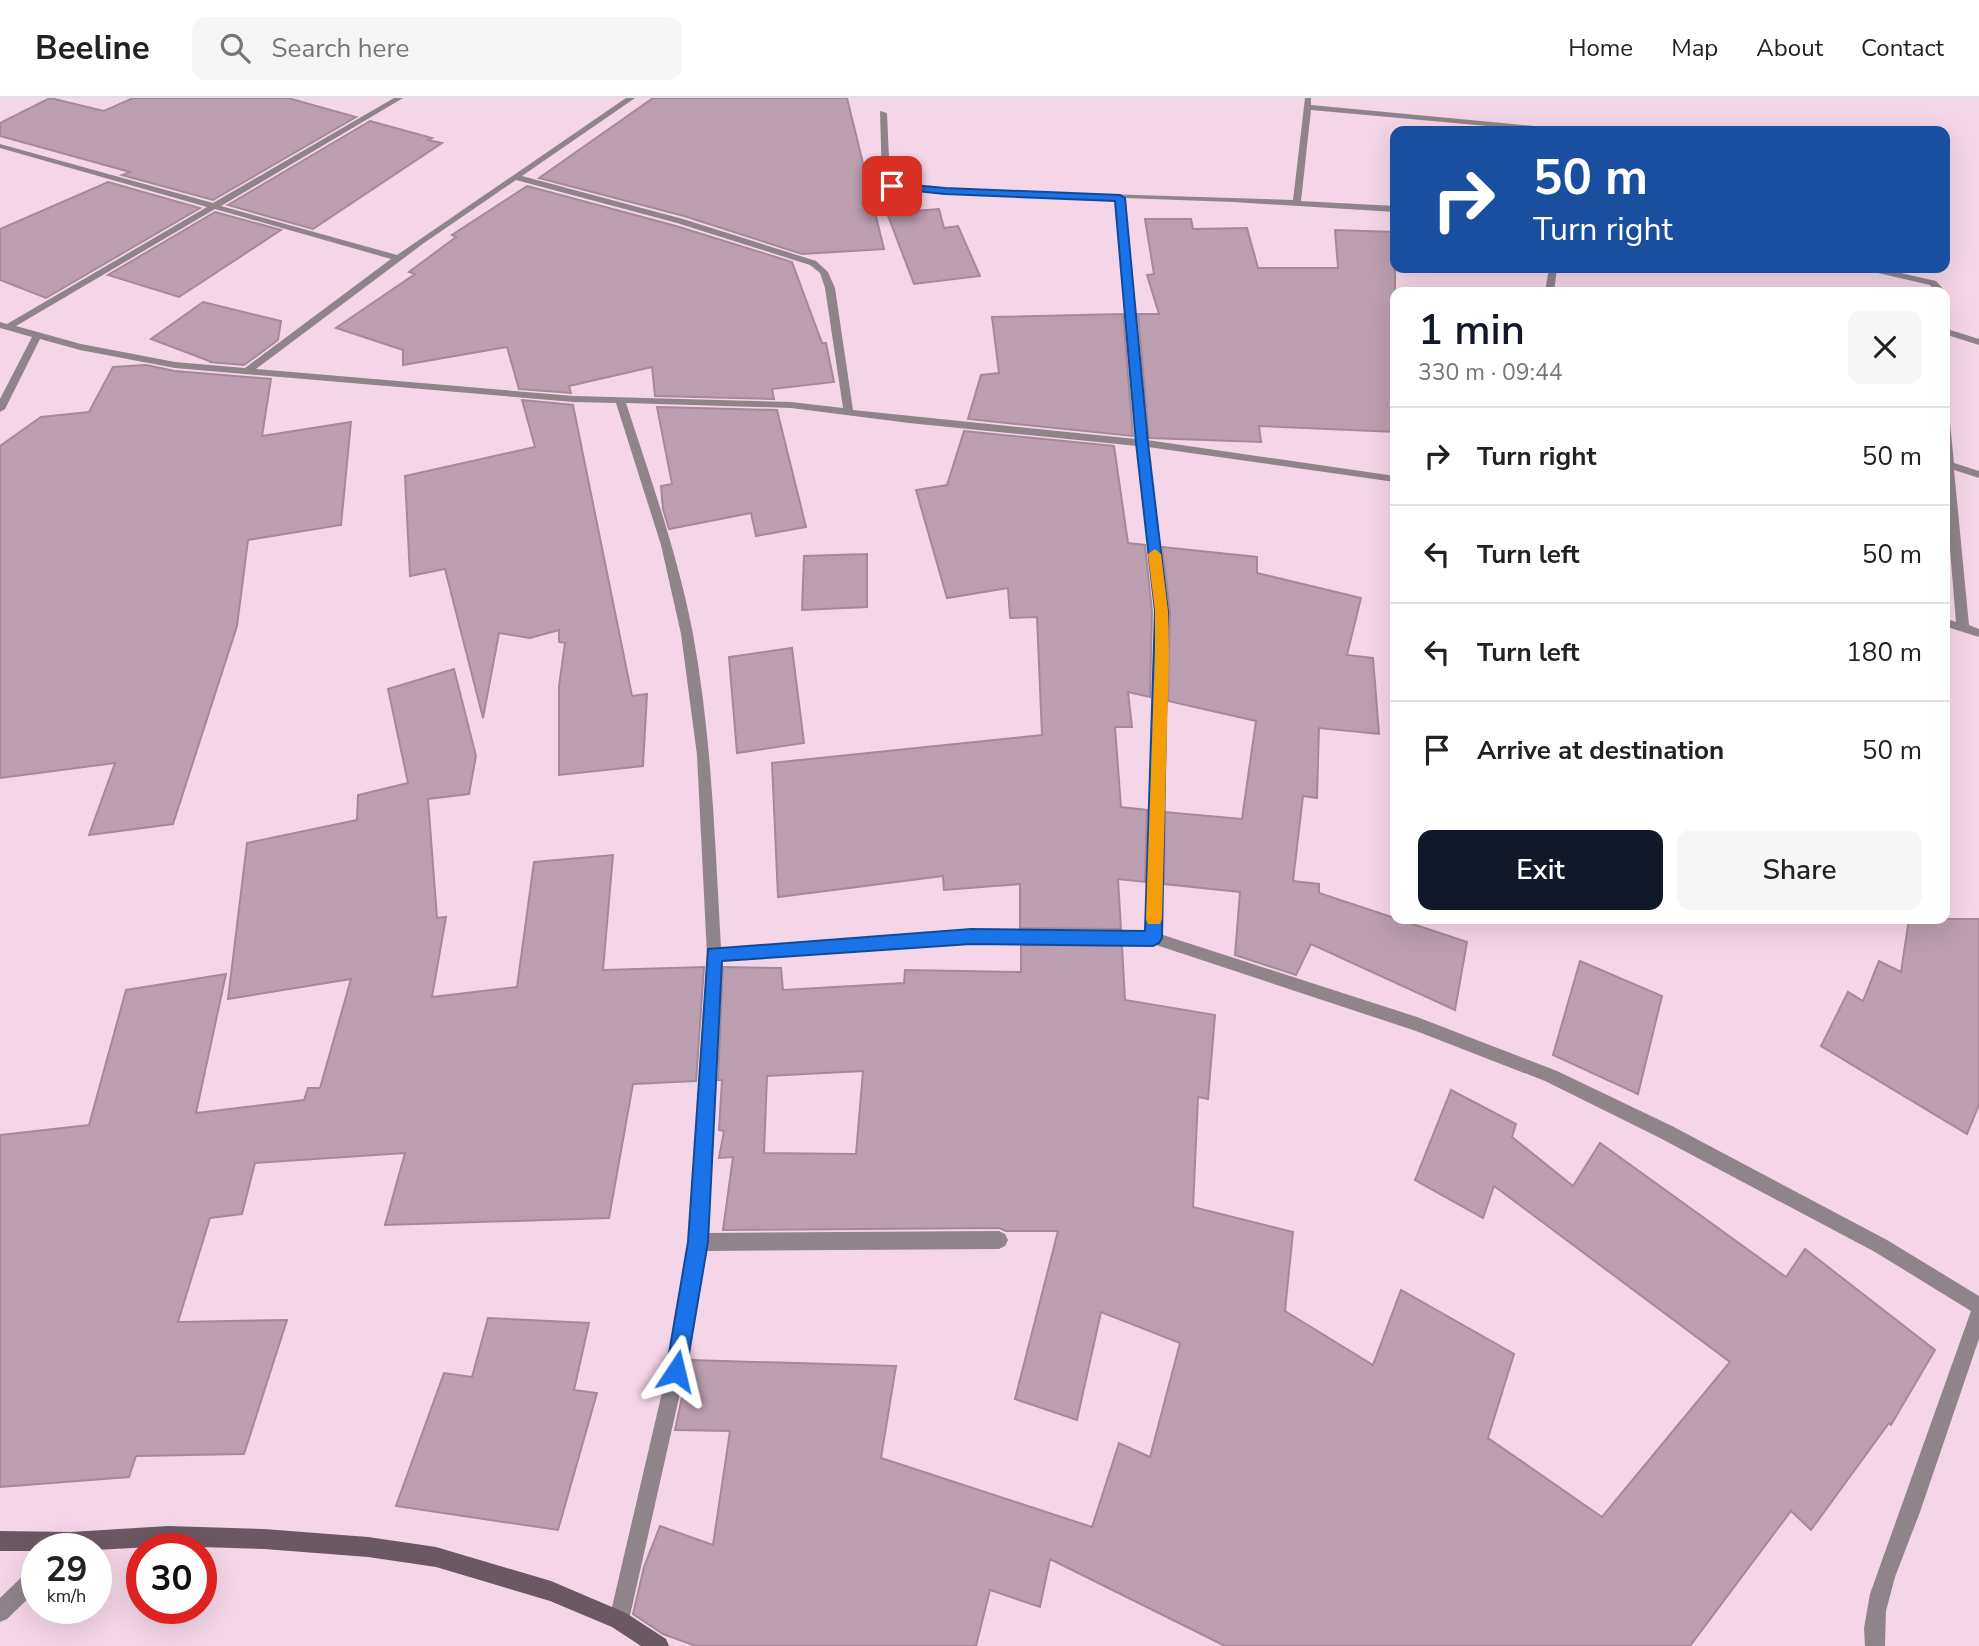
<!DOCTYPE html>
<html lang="en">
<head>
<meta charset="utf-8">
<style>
  :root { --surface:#fff; --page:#f6f6f6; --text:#222; --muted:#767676; --line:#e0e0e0; --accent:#111827 }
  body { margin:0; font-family:"Nunito Sans",sans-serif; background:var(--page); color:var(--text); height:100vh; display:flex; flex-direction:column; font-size:26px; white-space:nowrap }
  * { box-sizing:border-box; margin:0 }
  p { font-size:23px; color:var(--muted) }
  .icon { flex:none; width:38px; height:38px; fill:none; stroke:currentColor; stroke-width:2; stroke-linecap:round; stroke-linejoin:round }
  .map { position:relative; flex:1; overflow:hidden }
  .panel { position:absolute; left:1390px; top:189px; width:560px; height:637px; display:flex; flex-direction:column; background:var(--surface); border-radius:14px; box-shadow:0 7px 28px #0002 }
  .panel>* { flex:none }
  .hud { position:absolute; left:1390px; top:28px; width:560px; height:147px; border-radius:14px; box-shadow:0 7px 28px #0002; background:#1a4fa0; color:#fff; overflow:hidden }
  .speed { position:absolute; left:21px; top:1435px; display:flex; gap:14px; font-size:35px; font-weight:700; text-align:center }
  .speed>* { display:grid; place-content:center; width:91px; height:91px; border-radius:50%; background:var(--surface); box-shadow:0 7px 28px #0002; line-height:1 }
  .speed small { font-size:18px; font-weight:400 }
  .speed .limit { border:10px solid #d22; background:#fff; color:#111 }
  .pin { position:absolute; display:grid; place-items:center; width:60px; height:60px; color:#fff; margin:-30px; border-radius:14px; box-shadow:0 4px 10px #0006 }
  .me { position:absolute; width:77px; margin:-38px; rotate:10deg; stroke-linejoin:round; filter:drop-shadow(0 0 5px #0008) }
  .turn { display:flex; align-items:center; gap:24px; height:147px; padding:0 28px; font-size:32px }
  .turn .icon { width:91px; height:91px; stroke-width:2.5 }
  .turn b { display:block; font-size:49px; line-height:60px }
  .round { display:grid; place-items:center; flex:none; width:74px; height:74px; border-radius:14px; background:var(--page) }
  .summary { display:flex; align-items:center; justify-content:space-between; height:119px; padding:0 28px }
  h1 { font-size:42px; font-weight:600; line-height:52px; color:var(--accent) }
  .action { display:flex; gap:14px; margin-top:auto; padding:14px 28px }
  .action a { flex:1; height:80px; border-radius:14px; background:var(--accent); color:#fff; font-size:28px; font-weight:600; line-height:80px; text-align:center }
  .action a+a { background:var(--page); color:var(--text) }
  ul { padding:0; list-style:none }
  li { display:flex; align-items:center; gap:21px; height:98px; padding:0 28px; border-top:2px solid var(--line) }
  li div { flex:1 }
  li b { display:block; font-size:26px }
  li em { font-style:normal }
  header { display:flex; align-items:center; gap:42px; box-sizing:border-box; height:98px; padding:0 35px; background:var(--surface); border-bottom:2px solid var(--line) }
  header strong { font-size:33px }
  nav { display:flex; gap:38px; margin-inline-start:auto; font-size:24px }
  .search { width:490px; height:63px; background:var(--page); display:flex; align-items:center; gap:18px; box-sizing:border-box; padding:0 24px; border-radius:14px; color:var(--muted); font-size:26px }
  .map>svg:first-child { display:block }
  .building { fill:#bb9eaf; stroke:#a58999; stroke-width:2; fill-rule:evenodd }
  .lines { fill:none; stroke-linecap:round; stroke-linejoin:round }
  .street { fill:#90848b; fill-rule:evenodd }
  .secondary { fill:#6a5862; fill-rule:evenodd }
  .route { fill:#1a73e8; stroke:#114b97; stroke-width:2 }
  .slow { fill:#f59e0b }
</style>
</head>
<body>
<header>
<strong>Beeline</strong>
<div class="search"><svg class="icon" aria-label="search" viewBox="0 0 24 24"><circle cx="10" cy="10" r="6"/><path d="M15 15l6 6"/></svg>Search here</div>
<nav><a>Home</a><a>Map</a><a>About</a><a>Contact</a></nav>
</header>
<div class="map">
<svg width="1979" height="1548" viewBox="0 0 1979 1548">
  <rect width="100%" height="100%" fill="#f5d6e8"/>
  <!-- building -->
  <g class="building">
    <path d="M 50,0 L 104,13 L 133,0 L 288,0 L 356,19 L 213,102 L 122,77 L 130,74 L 0,38 L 0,25 Z"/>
    <path d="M 653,0 L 847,0 L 884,151 L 802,156 L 684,118 L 539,80 Z"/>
    <path d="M 370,23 L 432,40 L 428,42 L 442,45 L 313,131 L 228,107 Z"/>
    <path d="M 108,84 L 200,110 L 46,200 L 0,182 L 0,131 Z"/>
    <path d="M 527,88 L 676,128 L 792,164 L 822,245 L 826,245 L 834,284 L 772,291 L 774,301 L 655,298 L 652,269 L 569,288 L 571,295 L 519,291 L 507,249 L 403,267 L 403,252 L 336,230 L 415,176 L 409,174 L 456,139 L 452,137 Z"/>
    <path d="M 939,111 L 944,130 L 958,128 L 980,178 L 914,186 L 887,115 Z"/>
    <path d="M 215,114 L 281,132 L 179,199 L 108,177 Z"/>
    <path d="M 1145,121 L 1191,121 L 1193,131 L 1247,130 L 1258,170 L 1338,170 L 1335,132 L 1395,134 L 1395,334 L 1259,328 L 1261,344 L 1149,340 L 1138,216 L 1159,216 L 1147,177 L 1154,176 Z"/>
    <path d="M 203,204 L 281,223 L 278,242 L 244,267 L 209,264 L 212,264 L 151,241 Z"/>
    <path d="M 1123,216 L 1133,338 L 968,321 L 981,277 L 999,275 L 992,219 Z"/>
    <path d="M 146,267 L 175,273 L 271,281 L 262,338 L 351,324 L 341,427 L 248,442 L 237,528 L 173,726 L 89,737 L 115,665 L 0,680 L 0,348 L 41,319 L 89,314 L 113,269 Z"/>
    <path d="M 522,302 L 573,307 L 632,598 L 647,596 L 643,668 L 559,677 L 559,588 L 565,545 L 559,544 L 559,532 L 530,540 L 499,535 L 483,620 L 445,471 L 410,478 L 405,378 L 535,349 Z"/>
    <path d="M 657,309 L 777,312 L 806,429 L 756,438 L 751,415 L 669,431 L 663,411 L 661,388 L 672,386 Z"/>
    <path d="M 964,333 L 1114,348 L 1128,445 L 1145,447 L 1152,513 L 1150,599 L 1128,594 L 1132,629 L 1115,629 L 1121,709 L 1147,712 L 1145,784 L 1118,781 L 1121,831 L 1020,830 L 1020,786 L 944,792 L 943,778 L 778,799 L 772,665 L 1042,637 L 1037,519 L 1010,520 L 1008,490 L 947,500 L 916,392 L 947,387 Z"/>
    <path d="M 1162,449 L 1257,459 L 1257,475 L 1361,500 L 1347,557 L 1373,560 L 1379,636 L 1319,630 L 1317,700 L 1303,698 L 1293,783 L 1319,786 L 1319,795 L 1467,844 L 1455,912 L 1311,846 L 1296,877 L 1235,857 L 1240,794 L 1164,786 L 1165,714 L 1242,721 L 1256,623 L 1168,603 L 1170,513 Z"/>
    <path d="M 867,456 L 867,509 L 802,512 L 804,458 Z"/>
    <path d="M 792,550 L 804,645 L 737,655 L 729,559 Z"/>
    <path d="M 454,571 L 476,658 L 469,696 L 428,701 L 437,820 L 446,819 L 432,899 L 517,889 L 534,764 L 613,757 L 603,872 L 704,869 L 696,983 L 633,986 L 609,1120 L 385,1127 L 405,1055 L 255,1065 L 242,1116 L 210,1120 L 178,1224 L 287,1222 L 244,1356 L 136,1358 L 129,1379 L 0,1389 L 0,1037 L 89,1027 L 126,892 L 226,876 L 196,1015 L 304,1002 L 308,990 L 320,990 L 351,881 L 228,901 L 247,745 L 357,722 L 358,697 L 408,685 L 388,591 Z"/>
    <path d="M 1909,821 L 1979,821 L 1979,1007 L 1967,1036 L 1821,948 L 1848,894 L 1863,903 L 1879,863 L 1901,874 Z"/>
    <path d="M 1021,847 L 1122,848 L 1125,902 L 1215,917 L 1208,1001 L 1198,999 L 1193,1109 L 1293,1134 L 1285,1213 L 1373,1267 L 1401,1192 L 1514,1256 L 1488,1340 L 1602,1419 L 1730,1264 L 1494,1088 L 1483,1120 L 1415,1082 L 1451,992 L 1516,1026 L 1512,1039 L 1573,1088 L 1600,1045 L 1786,1179 L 1805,1151 L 1935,1252 L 1891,1327 L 1889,1325 L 1811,1432 L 1791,1413 L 1690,1548 L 1225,1548 L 1050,1461 L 1040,1509 L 990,1492 L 976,1548 L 696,1548 L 663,1536 L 633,1516 L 644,1469 L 660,1428 L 713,1447 L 730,1333 L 675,1332 L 690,1262 L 896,1268 L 881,1360 L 1092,1429 L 1119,1345 L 1150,1359 L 1180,1245 L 1101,1214 L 1077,1322 L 1015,1301 L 1058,1133 L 1006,1133 L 999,1130 L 723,1132 L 733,1059 L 719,1060 L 724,1033 L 719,1032 L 722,982 L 718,982 L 723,869 L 781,870 L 783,892 L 904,885 L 905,872 L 1021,874 ZM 863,973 L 856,1056 L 764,1055 L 767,978 Z"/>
    <path d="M 1580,863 L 1662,898 L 1638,996 L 1553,957 Z"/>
    <path d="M 488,1220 L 589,1225 L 574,1292 L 597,1295 L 558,1432 L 396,1408 L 444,1275 L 472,1279 Z"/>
  </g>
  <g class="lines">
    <!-- street -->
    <g class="street">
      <path d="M 394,0 L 403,0 L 221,108 L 397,157 L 626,0 L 635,0 L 522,78 L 683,121 L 816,163 L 828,174 L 835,190 L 853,312 L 1136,341 L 1116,100 L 945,95 L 889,90 L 882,84 L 880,13 L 887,15 L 890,83 L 894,86 L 945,91 L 1293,102 L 1305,0 L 1311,0 L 1311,7 L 1567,31 L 1568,33 L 1542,33 L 1311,12 L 1301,103 L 1395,108 L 1395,114 L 1233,104 L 1124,100 L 1147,342 L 1395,378 L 1395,384 L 1148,349 L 1167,513 L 1160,836 L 1417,919 L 1557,973 L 1672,1028 L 1887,1142 L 1979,1198 L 1979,1241 L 1920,1414 L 1895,1479 L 1886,1513 L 1885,1548 L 1865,1548 L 1864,1530 L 1870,1496 L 1971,1213 L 1875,1154 L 1660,1040 L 1545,983 L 1416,933 L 1153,846 L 971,844 L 721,863 L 707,1135 L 999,1133 L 1005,1136 L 1008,1142 L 1005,1148 L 999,1151 L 705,1153 L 685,1273 L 629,1522 L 626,1529 L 619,1532 L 612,1529 L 609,1522 L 667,1273 L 689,1144 L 707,857 L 697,657 L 681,536 L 661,447 L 616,305 L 574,304 L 175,270 L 80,252 L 40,241 L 5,311 L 0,314 L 0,301 L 32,239 L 0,230 L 0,224 L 7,226 L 207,109 L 0,50 L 0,46 L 213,105 ZM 516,82 L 677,125 L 810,167 L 820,175 L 825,190 L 843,310 L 791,304 L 574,298 L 256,271 L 424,145 ZM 215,111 L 391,161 L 245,270 L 175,264 L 81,246 L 16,228 ZM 626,305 L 791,310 L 909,325 L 1137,348 L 1155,513 L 1146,834 L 971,832 L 721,850 C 715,745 712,640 693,536 C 678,457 651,382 626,305 Z"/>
      <path d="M 1549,170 L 1557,170 L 1554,194 L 1545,194 Z"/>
      <path d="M 1864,170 L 1879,170 L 1936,183 L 1946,194 L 1944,196 L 1936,194 L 1930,187 L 1865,172 Z"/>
      <path d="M 1944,230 L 1979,241 L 1979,247 L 1944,236 Z"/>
      <path d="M 1944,312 L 1949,315 L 1954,365 L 1979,373 L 1979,380 L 1954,372 L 1969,527 L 1979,531 L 1979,539 L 1944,528 L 1944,520 L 1956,524 L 1944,378 Z"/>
      <path d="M 37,1468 L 37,1492 L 7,1521 L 0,1524 L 0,1500 L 30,1471 Z"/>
    </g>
    <!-- secondary -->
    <path class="secondary" d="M 168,1428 L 264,1431 L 368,1439 L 436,1449 L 551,1483 L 626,1515 L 666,1541 L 669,1548 L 641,1548 L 612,1529 L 550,1503 L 436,1469 L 368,1459 L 264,1451 L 168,1448 L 96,1452 L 37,1451 L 37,1453 L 0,1453 L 0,1433 L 71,1434 Z"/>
  </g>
  <!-- route -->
  <path class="route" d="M 892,85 L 945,90 L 1120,97 L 1125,100 L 1148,345 L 1168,513 L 1162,840 L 1159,845 L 1153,848 L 971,846 L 722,863 L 708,1144 L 686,1273 L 683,1280 L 676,1283 L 669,1280 L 666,1273 L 688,1144 L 708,851 L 971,831 L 1145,833 L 1155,513 L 1136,345 L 1115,103 L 945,96 L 888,90 L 887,88 Z"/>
  <!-- slow -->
  <path class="slow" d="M 1155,451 L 1161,456 L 1168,513 L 1169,556 L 1162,821 L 1160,826 L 1148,826 L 1146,821 L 1155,556 L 1155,513 L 1148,456 Z"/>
</svg>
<div class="speed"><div>29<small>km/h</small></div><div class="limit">30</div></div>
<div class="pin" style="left:892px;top:88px;background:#d93025"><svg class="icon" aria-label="arrive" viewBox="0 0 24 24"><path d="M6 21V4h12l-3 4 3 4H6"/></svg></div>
<svg class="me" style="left:676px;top:1273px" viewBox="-20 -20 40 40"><path d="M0-17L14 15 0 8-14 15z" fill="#1a73e8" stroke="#fff" stroke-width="4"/></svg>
<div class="hud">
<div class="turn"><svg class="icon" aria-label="right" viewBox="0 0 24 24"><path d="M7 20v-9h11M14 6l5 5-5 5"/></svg><div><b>50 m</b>Turn right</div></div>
</div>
<section class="panel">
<div class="summary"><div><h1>1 min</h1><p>330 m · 09:44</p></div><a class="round"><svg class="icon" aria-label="close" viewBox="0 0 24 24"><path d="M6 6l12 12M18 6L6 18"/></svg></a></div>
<ul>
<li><svg class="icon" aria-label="right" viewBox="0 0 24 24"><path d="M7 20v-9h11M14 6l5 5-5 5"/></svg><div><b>Turn right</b></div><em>50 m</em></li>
<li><svg class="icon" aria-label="left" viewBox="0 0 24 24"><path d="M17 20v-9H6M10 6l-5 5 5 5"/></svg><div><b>Turn left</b></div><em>50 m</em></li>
<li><svg class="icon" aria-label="left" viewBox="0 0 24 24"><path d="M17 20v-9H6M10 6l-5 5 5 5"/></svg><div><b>Turn left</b></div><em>180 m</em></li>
<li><svg class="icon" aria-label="arrive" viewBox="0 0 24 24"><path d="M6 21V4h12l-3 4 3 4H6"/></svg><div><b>Arrive at destination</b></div><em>50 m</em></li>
</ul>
<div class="action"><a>Exit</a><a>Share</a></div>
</section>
</div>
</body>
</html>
